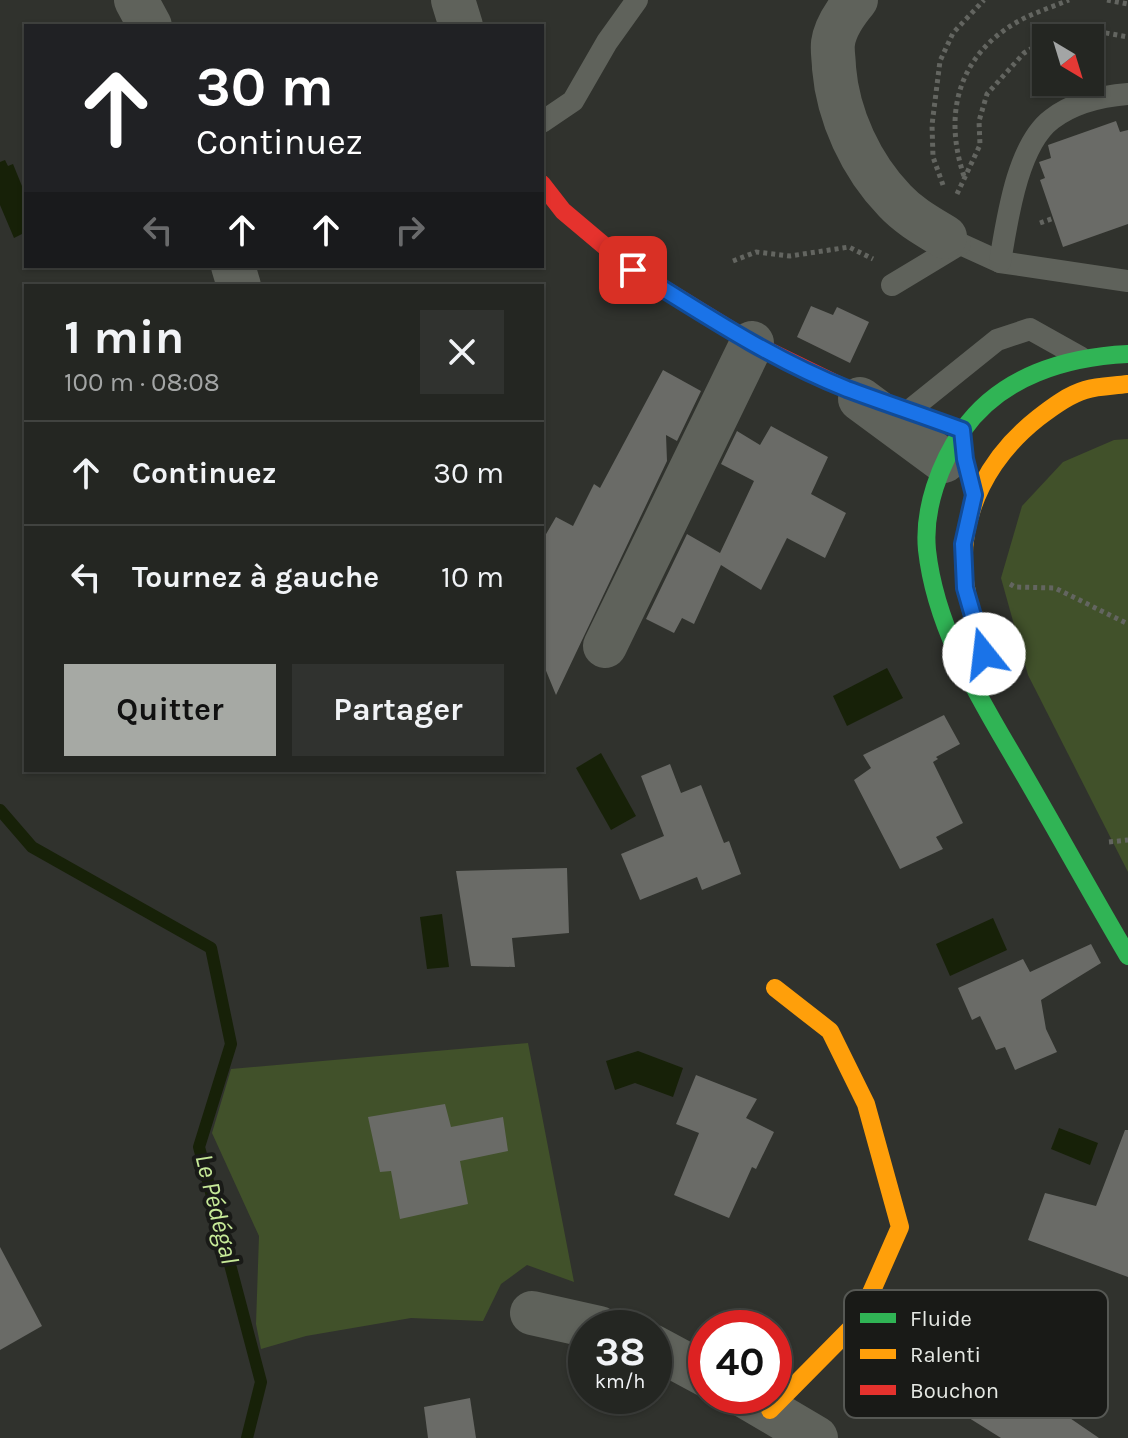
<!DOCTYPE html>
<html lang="fr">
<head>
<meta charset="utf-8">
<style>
  :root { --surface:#242622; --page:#30322f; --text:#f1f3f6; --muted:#a3a5a5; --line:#414340; --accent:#a6a9a4 }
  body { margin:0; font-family:Karla,sans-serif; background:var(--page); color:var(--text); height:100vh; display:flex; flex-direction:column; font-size:30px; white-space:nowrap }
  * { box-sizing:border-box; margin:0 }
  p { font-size:26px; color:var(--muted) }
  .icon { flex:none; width:44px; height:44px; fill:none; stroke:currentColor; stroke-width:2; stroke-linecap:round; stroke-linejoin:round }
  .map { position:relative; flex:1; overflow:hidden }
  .sheet { position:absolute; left:24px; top:284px; width:520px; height:488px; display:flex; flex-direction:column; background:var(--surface); border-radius:0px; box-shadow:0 2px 6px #0004,0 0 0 2px var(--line) }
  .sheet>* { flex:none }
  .hud { position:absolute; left:24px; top:24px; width:520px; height:244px; border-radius:0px; box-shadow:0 2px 6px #0004,0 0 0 2px var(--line); background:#202124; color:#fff; overflow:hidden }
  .needle { width:52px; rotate:142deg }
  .buttons { position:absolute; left:1032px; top:24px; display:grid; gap:16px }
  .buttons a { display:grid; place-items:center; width:72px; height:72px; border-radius:0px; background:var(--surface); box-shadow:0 2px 6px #0004,0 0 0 2px var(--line); font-size:40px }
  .speed { position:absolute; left:568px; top:1310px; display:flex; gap:16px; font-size:40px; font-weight:700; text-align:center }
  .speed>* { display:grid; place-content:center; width:104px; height:104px; border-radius:50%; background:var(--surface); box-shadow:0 2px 6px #0004,0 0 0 2px var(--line); line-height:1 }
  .speed small { font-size:20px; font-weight:400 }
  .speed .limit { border:12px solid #d22; background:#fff; color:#111 }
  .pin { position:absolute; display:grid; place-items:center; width:68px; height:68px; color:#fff; margin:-34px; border-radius:16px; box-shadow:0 4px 12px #0006 }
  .me { position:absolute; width:88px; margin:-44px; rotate:344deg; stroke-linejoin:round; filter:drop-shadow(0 0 6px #0008) }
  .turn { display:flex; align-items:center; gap:28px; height:168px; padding:0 40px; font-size:36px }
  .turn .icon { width:104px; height:104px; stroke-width:2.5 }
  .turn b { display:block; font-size:56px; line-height:68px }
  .lanes { display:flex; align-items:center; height:76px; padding:0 40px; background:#0003; justify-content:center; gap:40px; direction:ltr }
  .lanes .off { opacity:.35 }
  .round { display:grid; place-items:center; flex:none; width:84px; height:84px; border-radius:0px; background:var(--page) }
  .headline { display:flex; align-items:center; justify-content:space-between; height:136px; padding:0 40px }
  h1 { font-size:48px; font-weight:700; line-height:60px }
  .cta { display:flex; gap:16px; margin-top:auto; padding:16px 40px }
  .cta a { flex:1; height:92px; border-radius:0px; background:var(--accent); color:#111; font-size:32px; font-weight:700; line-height:92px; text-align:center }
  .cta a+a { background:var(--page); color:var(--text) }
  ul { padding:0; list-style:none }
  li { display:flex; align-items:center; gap:24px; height:104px; padding:0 40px; border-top:2px solid var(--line) }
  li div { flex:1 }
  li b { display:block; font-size:30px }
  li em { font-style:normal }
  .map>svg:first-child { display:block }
  .green { fill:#41512a }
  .water { fill:#172108 }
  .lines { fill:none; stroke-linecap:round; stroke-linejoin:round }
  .stream { stroke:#172108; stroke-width:12 }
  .building { fill:#6a6b67 }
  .path { stroke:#636560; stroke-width:5; stroke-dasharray:4 4; stroke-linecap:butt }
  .lane { stroke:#5f625b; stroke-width:22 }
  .street { stroke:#5f625b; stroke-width:44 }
  .fast { stroke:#30b455; stroke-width:18 }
  .slow { stroke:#ff9f0a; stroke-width:18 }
  .jam { stroke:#e5322d; stroke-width:18 }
  .route-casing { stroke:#114b97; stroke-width:20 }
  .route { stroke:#1a73e8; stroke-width:14 }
  .labels { text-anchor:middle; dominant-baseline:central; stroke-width:8; stroke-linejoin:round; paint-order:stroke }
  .water-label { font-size:26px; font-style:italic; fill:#c7ea98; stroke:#191a17 }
  .key { fill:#191a17; stroke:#565854; stroke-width:2 }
  .key-label { font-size:22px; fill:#e6e9e4 }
</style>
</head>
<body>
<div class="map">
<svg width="1128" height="1438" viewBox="0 0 1128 1438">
  <rect width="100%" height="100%" fill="#30322d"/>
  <!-- green -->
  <g class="green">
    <path d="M 1128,439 L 1128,872 L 1028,675 L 1001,578 L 1022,506 L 1063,462 L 1114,440 Z"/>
    <path d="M 528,1043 L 574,1282 L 527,1265 L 501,1284 L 483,1321 L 411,1318 L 306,1336 L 261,1349 L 256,1324 L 259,1236 L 212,1133 L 231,1069 Z"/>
  </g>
  <!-- water -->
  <g class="water">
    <path d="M 5,160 L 8,166 L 13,164 L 26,196 L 26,232 L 14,238 L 0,205 L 0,162 Z"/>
    <path d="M 887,668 L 903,698 L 847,726 L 833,696 Z"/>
    <path d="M 601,753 L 636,816 L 611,830 L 576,768 Z"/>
    <path d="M 442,914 L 449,967 L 427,969 L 420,917 Z"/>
    <path d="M 993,918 L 1007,950 L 950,976 L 936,944 Z"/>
    <path d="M 638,1051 L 683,1068 L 673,1097 L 635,1083 L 615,1090 L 606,1061 Z"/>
    <path d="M 1059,1128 L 1098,1143 L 1090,1165 L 1051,1149 Z"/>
  </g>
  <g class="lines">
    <!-- stream -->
    <path class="stream" d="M 0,810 L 32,847 L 211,948 L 231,1044 L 199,1147 L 261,1382 L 247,1438"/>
  </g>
  <!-- building -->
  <g class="building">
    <path d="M 1116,121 L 1120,132 L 1128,130 L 1128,224 L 1063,247 L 1040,180 L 1045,178 L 1039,162 L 1051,158 L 1048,145 Z"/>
    <path d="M 811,306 L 833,315 L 837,307 L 869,322 L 850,363 L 797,337 Z"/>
    <path d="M 663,370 L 701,391 L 677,441 L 666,435 L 667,461 L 556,695 L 542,661 L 542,541 L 556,517 L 573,526 L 594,484 L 600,488 Z"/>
    <path d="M 771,426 L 828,457 L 811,494 L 846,513 L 825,558 L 787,538 L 761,590 L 721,565 L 694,624 L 682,618 L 674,633 L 646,619 L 687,534 L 720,553 L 754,481 L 721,464 L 737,431 L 760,445 Z"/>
    <path d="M 944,715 L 960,744 L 936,757 L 938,759 L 933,762 L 963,823 L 936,837 L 943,849 L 900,869 L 854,780 L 871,768 L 863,755 Z"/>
    <path d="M 670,764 L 681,793 L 701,785 L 724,843 L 729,841 L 741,874 L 702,890 L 697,877 L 640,900 L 621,854 L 664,836 L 641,776 Z"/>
    <path d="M 567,868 L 569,933 L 512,938 L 515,967 L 471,966 L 456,871 Z"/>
    <path d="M 1091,944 L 1101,963 L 1041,1000 L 1046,1029 L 1057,1052 L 1015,1070 L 1005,1047 L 996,1050 L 980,1016 L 972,1020 L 958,988 L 1023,959 L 1030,972 Z"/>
    <path d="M 696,1075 L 757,1099 L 746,1118 L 774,1132 L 756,1169 L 752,1167 L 729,1218 L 674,1195 L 699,1133 L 676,1124 Z"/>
    <path d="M 445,1104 L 451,1127 L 503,1117 L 508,1151 L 460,1161 L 468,1204 L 400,1219 L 391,1171 L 380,1172 L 368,1117 Z"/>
    <path d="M 1125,1130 L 1128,1130 L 1128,1277 L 1028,1240 L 1045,1193 L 1096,1206 Z"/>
    <path d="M 0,1247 L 42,1326 L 0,1350 Z"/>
    <path d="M 970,1363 L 1016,1394 L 1023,1386 L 1099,1438 L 1001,1438 L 945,1403 Z"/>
    <path d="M 470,1398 L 476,1438 L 428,1438 L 424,1407 Z"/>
  </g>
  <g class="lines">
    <!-- path -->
    <g class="path">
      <path d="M 1107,0 L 1128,4"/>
      <path d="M 1051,38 L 1084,29 L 1128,37"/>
      <path d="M 964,176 C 943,114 958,56 1017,22 C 1033,13 1052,7 1069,0"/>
      <path d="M 943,185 L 933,157 L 932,125 L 940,61 L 953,33 L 984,0"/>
      <path d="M 957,194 L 980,145 L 979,121 L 987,94 L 1024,53 L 1046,40"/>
      <path d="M 1040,223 L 1054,218"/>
      <path d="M 733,261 L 756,252 L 790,256 L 849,247 L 873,259"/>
      <path d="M 1010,584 L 1015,587 L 1055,588 L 1128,624"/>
      <path d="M 1109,842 L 1128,840"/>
    </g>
    <!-- lane -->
    <g class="lane">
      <path d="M 542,122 L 573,101 L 607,42 L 637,0"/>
      <path d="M 945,237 L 1000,262 L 1128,281"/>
      <path d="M 1000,262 C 1007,221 1017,145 1052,119 C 1073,103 1103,96 1128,94"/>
      <path d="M 892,285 L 960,244"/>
      <path d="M 910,410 L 997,340 L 1030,329 L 1080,357"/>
    </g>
    <!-- street -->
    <g class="street">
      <path d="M 136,0 L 150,26"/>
      <path d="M 453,0 L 461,26"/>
      <path d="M 856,0 C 846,12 835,28 833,43 C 832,51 834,60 834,68 C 838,116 861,166 895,201 C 909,216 927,226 945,237"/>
      <path d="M 233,266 L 239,286"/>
      <path d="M 860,399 L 944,461"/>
      <path d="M 605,646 L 752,343"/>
      <path d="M 532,1313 L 599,1328"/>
      <path d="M 654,1347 L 706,1375"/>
      <path d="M 745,1396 L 816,1438"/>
    </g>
    <!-- fast -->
    <path class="fast" d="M 1128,354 C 1066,357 1001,376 963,430 C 940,463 923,509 927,550 C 936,632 982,702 1022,771 C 1058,833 1092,895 1128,956"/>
    <!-- slow -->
    <g class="slow">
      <path d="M 990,667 C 978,636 967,605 964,572 C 960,510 990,456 1038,418 C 1052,407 1068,395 1085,390 C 1099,386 1114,386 1128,384"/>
      <path d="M 770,1410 L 859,1320 L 900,1227 L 866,1104 L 830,1031 L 775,988"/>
    </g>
    <!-- jam -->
    <path class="jam" d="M 542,184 L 563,211 L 633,270 L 752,343 L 845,388 L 962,430 L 965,457"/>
  </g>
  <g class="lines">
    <!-- route casing -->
    <g class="route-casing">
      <path id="route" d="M 633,270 C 702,313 771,359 847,389 C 885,403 924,416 962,430 L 965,459 L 974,495 L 963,544 L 965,588 L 984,654"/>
    </g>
    <!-- route -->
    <use href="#route" class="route"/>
  </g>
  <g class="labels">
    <!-- water labels -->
    <g class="water-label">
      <text transform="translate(217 1209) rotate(76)">Le Pédégal</text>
    </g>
  </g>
  <!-- legend -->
  <rect x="844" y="1290" width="264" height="128" rx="12" class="key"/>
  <rect x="860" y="1313" width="36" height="10" fill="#30b455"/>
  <rect x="860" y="1349" width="36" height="10" fill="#ff9f0a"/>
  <rect x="860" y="1385" width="36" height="10" fill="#e5322d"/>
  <g class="key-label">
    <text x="910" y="1326">Fluide</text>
    <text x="910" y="1362">Ralenti</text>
    <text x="910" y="1398">Bouchon</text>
  </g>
</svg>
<div class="buttons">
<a><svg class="needle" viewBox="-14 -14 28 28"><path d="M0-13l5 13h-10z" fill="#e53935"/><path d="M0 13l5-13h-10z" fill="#a3a5a5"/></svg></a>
</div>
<div class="speed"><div>38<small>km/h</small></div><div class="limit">40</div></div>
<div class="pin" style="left:633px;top:270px;background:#d93025"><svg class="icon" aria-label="arrive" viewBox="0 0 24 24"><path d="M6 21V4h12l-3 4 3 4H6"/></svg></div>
<svg class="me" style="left:984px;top:654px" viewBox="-20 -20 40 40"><circle r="19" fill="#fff"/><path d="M0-13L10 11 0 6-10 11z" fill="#1a73e8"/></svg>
<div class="hud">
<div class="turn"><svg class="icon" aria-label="ahead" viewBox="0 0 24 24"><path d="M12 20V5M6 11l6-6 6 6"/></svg><div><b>30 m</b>Continuez</div></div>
<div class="lanes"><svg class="icon off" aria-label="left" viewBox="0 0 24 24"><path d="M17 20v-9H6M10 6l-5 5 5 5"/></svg><svg class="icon" aria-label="ahead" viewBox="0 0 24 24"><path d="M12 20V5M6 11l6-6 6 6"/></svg><svg class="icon" aria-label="ahead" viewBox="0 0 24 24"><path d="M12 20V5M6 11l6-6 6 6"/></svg><svg class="icon off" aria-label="right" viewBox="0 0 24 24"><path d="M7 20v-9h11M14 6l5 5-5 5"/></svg></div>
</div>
<section class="sheet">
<div class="headline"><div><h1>1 min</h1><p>100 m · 08:08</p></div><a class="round"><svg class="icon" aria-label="close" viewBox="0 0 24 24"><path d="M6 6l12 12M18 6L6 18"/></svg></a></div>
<ul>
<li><svg class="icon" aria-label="ahead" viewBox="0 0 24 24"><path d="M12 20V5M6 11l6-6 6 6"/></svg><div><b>Continuez</b></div><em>30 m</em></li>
<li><svg class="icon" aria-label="left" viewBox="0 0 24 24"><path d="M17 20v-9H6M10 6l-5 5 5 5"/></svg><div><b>Tournez à gauche</b></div><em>10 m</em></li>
</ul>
<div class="cta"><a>Quitter</a><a>Partager</a></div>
</section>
</div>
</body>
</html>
